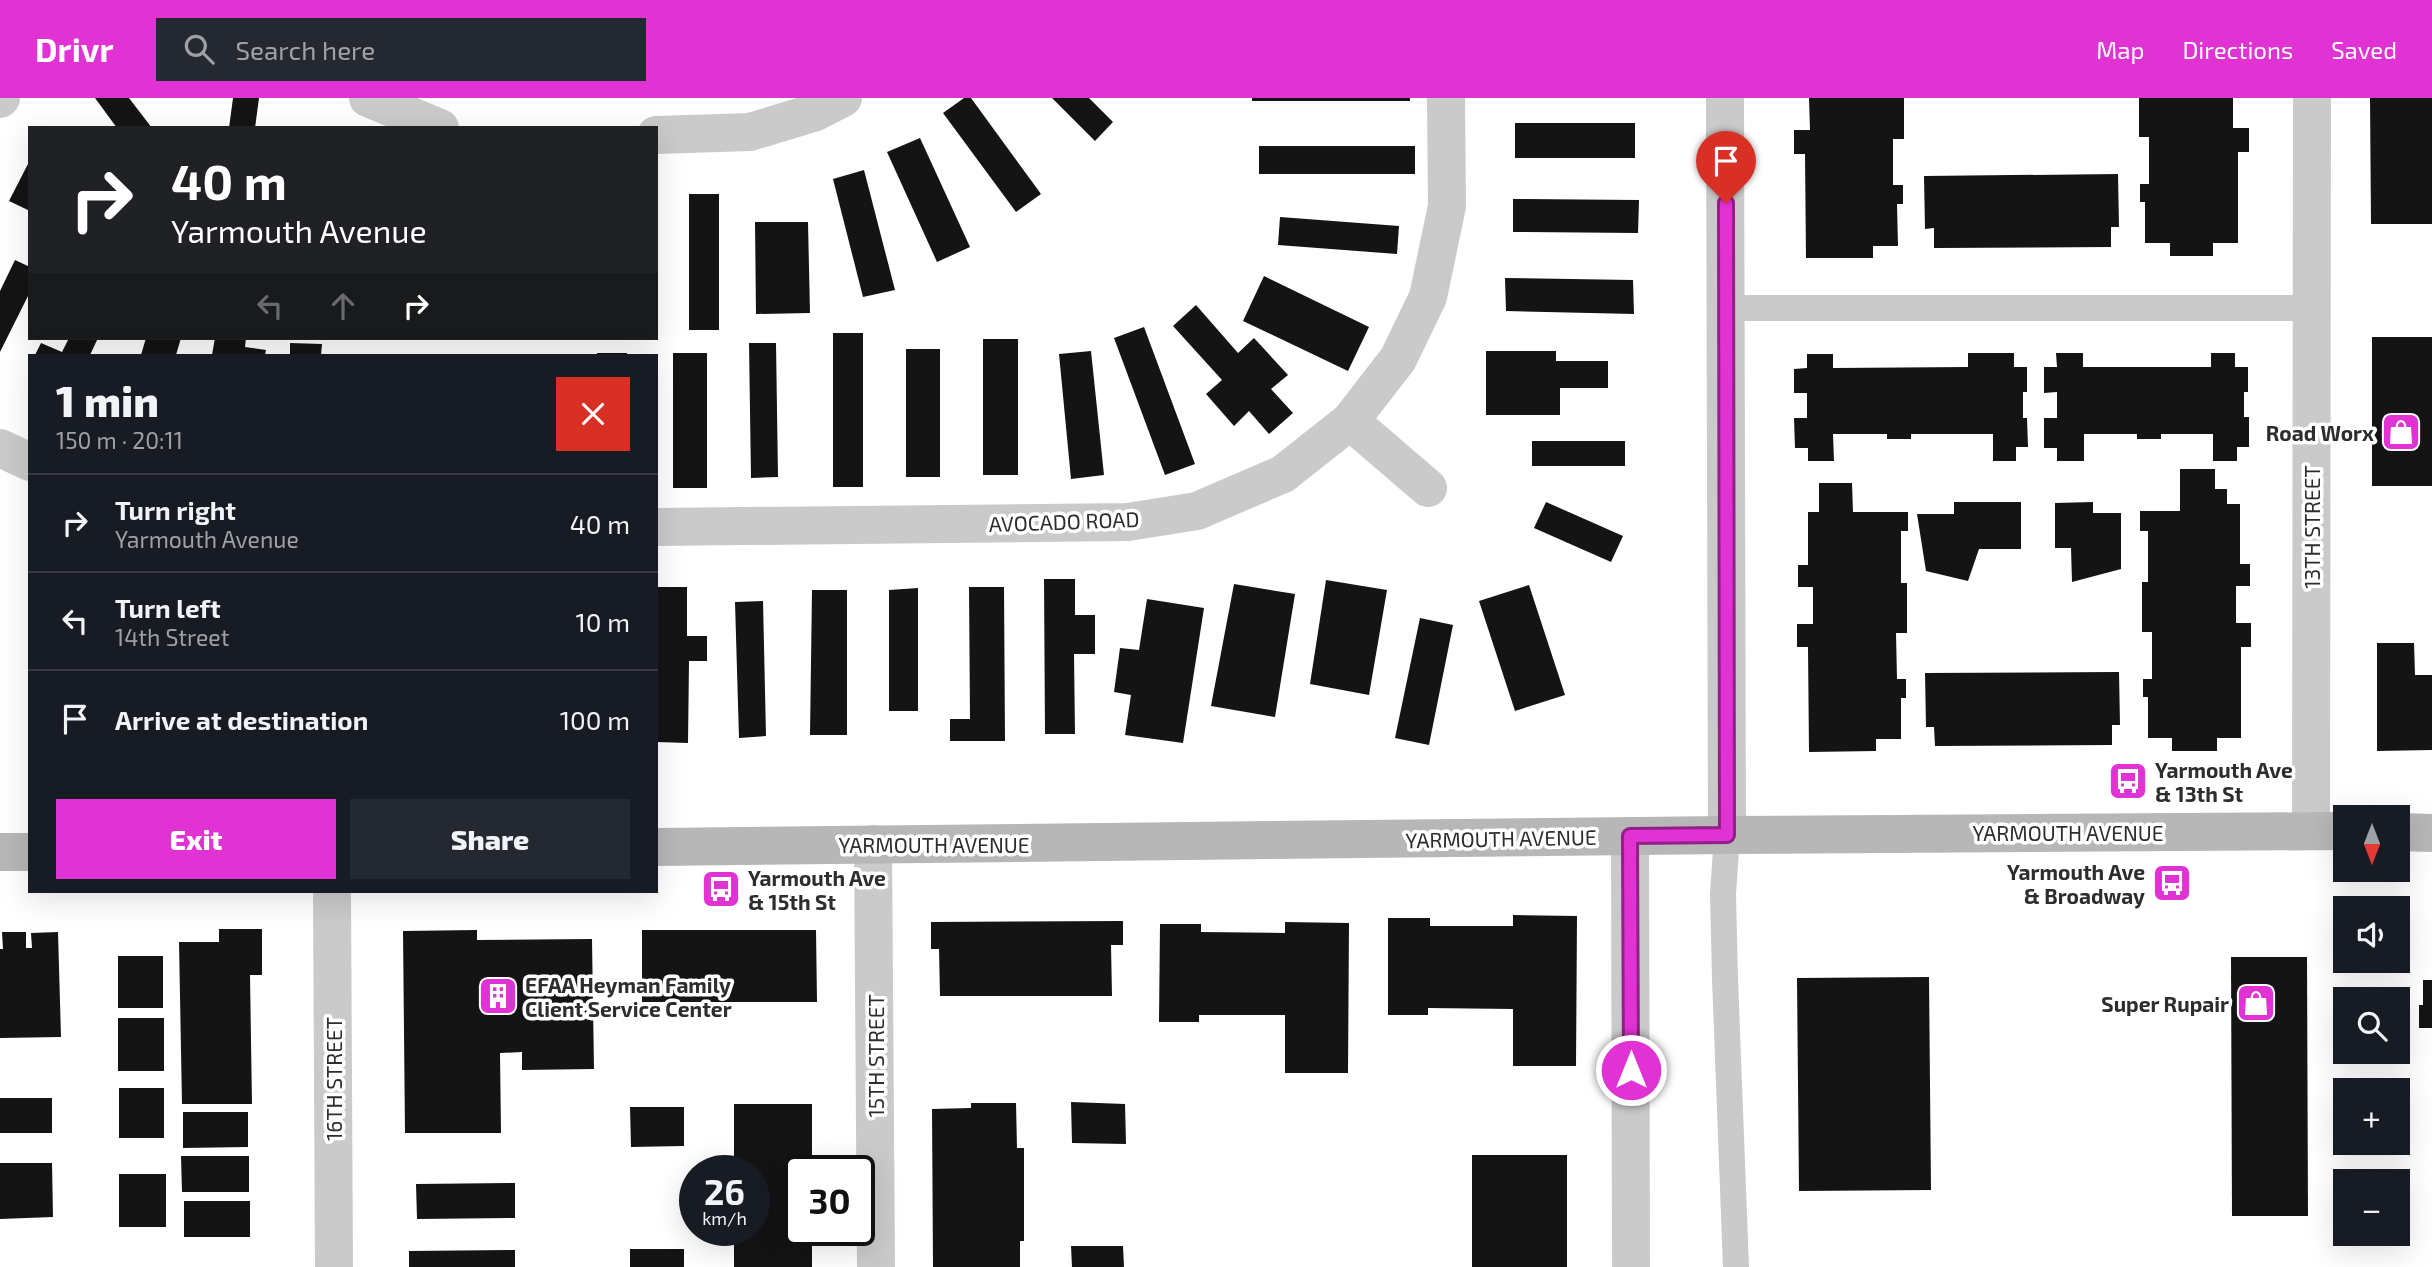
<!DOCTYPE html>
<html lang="en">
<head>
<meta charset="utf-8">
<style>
  :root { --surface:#171b24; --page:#242831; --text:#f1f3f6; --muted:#9ea1a6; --line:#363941; --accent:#e132d3 }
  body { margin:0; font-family:"Exo 2",sans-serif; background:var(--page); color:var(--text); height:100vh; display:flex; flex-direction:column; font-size:26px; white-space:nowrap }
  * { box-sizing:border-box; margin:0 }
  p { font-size:23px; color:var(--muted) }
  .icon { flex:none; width:38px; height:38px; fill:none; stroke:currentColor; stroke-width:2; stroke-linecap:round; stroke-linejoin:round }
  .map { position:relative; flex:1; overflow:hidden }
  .drawer { position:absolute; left:28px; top:256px; width:630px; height:539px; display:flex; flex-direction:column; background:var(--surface); border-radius:0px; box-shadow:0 7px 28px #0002 }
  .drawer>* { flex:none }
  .hud { position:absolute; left:28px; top:28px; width:630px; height:214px; border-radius:0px; box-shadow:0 7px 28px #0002; background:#202124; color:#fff; overflow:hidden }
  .needle { width:46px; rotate:180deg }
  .fabs { position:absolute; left:2333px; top:707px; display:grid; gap:14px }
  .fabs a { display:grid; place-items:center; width:77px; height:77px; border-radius:0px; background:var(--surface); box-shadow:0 7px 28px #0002; font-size:35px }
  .speed { position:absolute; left:679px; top:1057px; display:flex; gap:14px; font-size:35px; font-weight:700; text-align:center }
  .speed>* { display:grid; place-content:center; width:91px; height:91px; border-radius:50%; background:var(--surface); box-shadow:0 7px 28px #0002; line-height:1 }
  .speed small { font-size:18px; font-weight:400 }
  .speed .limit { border:4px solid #111; border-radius:10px; background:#fff; color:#111 }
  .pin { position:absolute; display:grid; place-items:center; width:60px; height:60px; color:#fff; margin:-72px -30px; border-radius:50% 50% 50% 0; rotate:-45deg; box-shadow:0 0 7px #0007 }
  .pin .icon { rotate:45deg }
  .me { position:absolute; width:77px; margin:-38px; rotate:0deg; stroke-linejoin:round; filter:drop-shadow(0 0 5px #0008) }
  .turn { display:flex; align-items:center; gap:24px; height:147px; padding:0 28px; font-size:32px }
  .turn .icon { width:91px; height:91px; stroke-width:2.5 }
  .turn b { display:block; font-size:49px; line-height:60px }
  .lanes { display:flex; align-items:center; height:66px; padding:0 28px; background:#0003; justify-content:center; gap:35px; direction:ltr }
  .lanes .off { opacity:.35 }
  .round { display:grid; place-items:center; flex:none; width:74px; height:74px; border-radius:0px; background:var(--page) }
  .head { display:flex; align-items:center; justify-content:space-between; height:119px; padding:0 28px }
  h1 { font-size:42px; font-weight:800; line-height:52px }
  .cta { display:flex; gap:14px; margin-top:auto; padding:14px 28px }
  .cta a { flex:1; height:80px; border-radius:0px; background:var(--accent); color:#fff; font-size:28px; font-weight:800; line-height:80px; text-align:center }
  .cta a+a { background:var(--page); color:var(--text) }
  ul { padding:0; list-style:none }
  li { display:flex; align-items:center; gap:21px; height:98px; padding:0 28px; border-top:2px solid var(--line) }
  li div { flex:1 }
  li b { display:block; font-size:26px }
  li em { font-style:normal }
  header { display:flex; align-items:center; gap:42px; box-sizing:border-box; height:98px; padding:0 35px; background:var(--accent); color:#fff }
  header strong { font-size:33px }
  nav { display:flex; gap:38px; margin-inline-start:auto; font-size:24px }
  .search { width:490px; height:63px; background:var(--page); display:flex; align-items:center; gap:18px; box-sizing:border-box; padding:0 24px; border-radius:0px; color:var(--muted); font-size:26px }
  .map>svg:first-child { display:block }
  .building { fill:#141414 }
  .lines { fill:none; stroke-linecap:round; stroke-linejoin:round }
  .lane { stroke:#cacaca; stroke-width:26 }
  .street { stroke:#cacaca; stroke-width:38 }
  .secondary { stroke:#b7b7b7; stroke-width:38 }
  .route-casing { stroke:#922089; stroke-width:18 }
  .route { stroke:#e132d3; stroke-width:12 }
  .labels { text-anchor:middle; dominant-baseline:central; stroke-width:7; stroke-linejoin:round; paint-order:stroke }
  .poi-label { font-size:21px; font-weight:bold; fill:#2d2d2d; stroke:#fff; text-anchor:end }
  .street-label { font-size:21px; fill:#2d2d2d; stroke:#fff }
</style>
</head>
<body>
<header>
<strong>Drivr</strong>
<div class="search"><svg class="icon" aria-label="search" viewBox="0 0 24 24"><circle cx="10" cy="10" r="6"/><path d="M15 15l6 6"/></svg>Search here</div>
<nav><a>Map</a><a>Directions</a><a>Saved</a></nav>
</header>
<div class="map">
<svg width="2432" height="1169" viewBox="0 0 2432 1169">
  <rect width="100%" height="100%" fill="#fff"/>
  <!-- building -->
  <g class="building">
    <path d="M 95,0 L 129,0 L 152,30 L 117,30 Z"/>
    <path d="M 233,0 L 259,0 L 255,30 L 229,30 Z"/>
    <path d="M 964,0 L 971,0 L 1041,96 L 1016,114 L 943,15 Z"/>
    <path d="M 1052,0 L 1089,0 L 1113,24 L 1095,43 Z"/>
    <rect x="1252" y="0" width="158" height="3"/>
    <path d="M 1809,0 L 1904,0 L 1904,41 L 1893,41 L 1893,87 L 1903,87 L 1903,106 L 1897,106 L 1898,148 L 1873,148 L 1873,160 L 1806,160 L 1805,56 L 1794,56 L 1794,32 L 1810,32 Z"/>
    <path d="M 2139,0 L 2233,0 L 2233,30 L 2249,30 L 2249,54 L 2238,54 L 2238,145 L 2213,145 L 2213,158 L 2170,158 L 2170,145 L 2145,145 L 2145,104 L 2140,104 L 2140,86 L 2149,86 L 2149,39 L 2139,39 Z"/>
    <path d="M 2370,0 L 2432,0 L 2432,126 L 2371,126 Z"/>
    <rect x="1515" y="25" width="120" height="35"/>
    <path d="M 920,40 L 970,149 L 937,164 L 887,54 Z"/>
    <rect x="1259" y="48" width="156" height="28"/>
    <path d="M 30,62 L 30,113 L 9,103 Z"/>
    <path d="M 864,72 L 895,192 L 863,199 L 833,81 Z"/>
    <path d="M 2118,76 L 2119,129 L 2111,129 L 2111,149 L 1934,150 L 1934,130 L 1925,131 L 1924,78 Z"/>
    <rect x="689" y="96" width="30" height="136"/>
    <path d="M 1513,101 L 1639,102 L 1638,135 L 1513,134 Z"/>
    <path d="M 1280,119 L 1399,128 L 1397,156 L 1278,147 Z"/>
    <path d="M 755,124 L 808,124 L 810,215 L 756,216 Z"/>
    <path d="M 15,162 L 30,169 L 30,194 L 0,254 L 0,193 Z"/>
    <path d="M 1264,178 L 1369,229 L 1348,273 L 1243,223 Z"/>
    <path d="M 1505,180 L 1633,182 L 1634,216 L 1506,213 Z"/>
    <path d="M 1196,207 L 1238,255 L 1254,240 L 1288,277 L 1271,291 L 1293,315 L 1269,336 L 1249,313 L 1234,328 L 1206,296 L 1222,282 L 1173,228 Z"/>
    <path d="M 1144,229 L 1195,366 L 1165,377 L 1114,240 Z"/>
    <rect x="833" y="235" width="30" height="154"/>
    <rect x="2372" y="239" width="60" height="149"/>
    <path d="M 69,240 L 98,240 L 90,257 L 35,257 L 41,245 L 62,254 Z"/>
    <path d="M 146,240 L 181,240 L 176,257 L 141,257 Z"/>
    <path d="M 215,240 L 246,240 L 245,249 L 266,252 L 265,257 L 212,257 Z"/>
    <rect x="983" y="241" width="35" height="136"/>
    <path d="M 290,245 L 322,246 L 321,257 L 290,257 Z"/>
    <path d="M 749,245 L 776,245 L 778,379 L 751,380 Z"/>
    <rect x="906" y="251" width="34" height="128"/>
    <path d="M 1091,253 L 1104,377 L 1071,381 L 1059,256 Z"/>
    <path d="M 1486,253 L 1556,253 L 1556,263 L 1608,263 L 1608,290 L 1560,290 L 1560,317 L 1486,317 Z"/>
    <rect x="597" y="255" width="30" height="2"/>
    <rect x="673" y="255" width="34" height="135"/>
    <path d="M 1968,255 L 2014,255 L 2014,269 L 2027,269 L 2027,294 L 2023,294 L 2023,320 L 2027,320 L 2028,349 L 2016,349 L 2016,363 L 1993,363 L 1993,336 L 1911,336 L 1911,341 L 1887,341 L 1887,336 L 1833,336 L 1834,363 L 1808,363 L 1808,350 L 1795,350 L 1794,320 L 1807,320 L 1807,295 L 1794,295 L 1794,271 L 1807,270 L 1807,256 L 1833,256 L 1833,270 L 1968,269 Z"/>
    <path d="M 2056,255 L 2083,255 L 2083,269 L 2211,269 L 2211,255 L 2235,255 L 2235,269 L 2248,269 L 2248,294 L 2244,294 L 2244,319 L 2249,319 L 2249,349 L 2237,349 L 2237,363 L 2213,363 L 2213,336 L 2161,336 L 2161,341 L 2137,341 L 2137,336 L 2084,336 L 2084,363 L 2057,363 L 2057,350 L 2044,350 L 2044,320 L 2057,320 L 2057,294 L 2044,295 L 2044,269 L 2057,269 Z"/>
    <rect x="1532" y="343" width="93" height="25"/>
    <path d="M 2180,371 L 2215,371 L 2215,391 L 2227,391 L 2227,406 L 2240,406 L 2240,466 L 2250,466 L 2250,488 L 2236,488 L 2236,525 L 2251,525 L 2251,549 L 2241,549 L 2241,640 L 2217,640 L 2217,653 L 2172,653 L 2172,640 L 2148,640 L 2148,599 L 2143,599 L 2143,581 L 2152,581 L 2152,534 L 2142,534 L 2142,484 L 2148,484 L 2148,433 L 2140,433 L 2140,413 L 2180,413 Z"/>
    <path d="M 1819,385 L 1852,385 L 1853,414 L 1908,414 L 1908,433 L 1901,433 L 1901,485 L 1907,485 L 1907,535 L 1896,535 L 1897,581 L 1906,581 L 1906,600 L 1901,600 L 1901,641 L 1876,641 L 1876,653 L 1809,654 L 1808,549 L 1797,549 L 1797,526 L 1813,526 L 1813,489 L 1798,489 L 1798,467 L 1808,467 L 1808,414 L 1819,414 Z"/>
    <path d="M 1546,404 L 1623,438 L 1611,464 L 1534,430 Z"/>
    <path d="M 1954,404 L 2021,404 L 2021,451 L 1979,451 L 1968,483 L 1926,473 L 1917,416 L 1954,416 Z"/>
    <path d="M 2093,404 L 2093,415 L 2121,415 L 2121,471 L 2072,484 L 2071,450 L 2055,450 L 2055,405 Z"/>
    <path d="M 1044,481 L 1075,481 L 1075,517 L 1095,517 L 1095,556 L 1074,556 L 1075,636 L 1045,636 Z"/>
    <path d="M 1326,482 L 1387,492 L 1369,597 L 1310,586 Z"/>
    <path d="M 1234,486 L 1295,496 L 1275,619 L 1211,608 Z"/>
    <path d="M 1529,487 L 1565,597 L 1515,613 L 1479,503 Z"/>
    <path d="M 656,489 L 687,489 L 687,538 L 707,538 L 707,563 L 689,563 L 688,645 L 656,644 Z"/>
    <path d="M 969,489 L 1004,489 L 1005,643 L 950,643 L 950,621 L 970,621 Z"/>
    <path d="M 918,490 L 918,613 L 889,613 L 889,492 Z"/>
    <path d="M 812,492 L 847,492 L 847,637 L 810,637 Z"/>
    <path d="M 1147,501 L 1204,510 L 1183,645 L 1125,637 L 1131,597 L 1114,594 L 1120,550 L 1139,552 Z"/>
    <path d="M 763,503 L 766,638 L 739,640 L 735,504 Z"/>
    <path d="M 1420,520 L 1453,527 L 1429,647 L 1395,640 Z"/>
    <path d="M 2377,545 L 2414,545 L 2415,577 L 2432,577 L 2432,652 L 2377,653 Z"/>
    <path d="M 2119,574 L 2120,627 L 2112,627 L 2112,647 L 1935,648 L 1934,629 L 1926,629 L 1925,575 Z"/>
    <path d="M 1513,817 L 1577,818 L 1576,968 L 1513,968 L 1513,911 L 1428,910 L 1428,917 L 1388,917 L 1388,820 L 1430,820 L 1430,828 L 1513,828 Z"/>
    <path d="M 1123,823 L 1123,847 L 1111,847 L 1112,898 L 940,898 L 939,851 L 931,851 L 931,824 Z"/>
    <path d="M 1285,824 L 1349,825 L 1348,975 L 1285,975 L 1285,917 L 1199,917 L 1199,924 L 1159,924 L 1160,826 L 1201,826 L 1201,834 L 1285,835 Z"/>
    <path d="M 219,831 L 262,831 L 262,877 L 250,877 L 252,1006 L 182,1006 L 179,844 L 219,844 Z"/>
    <path d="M 477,832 L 477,842 L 592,841 L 594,971 L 522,972 L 522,954 L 500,955 L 501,1035 L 405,1035 L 403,833 Z"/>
    <path d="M 642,832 L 816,832 L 817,904 L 642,904 Z"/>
    <path d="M 2,834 L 26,834 L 26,850 L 32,850 L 31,835 L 58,834 L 61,939 L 0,940 L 0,851 L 3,851 Z"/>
    <rect x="118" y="858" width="45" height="52"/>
    <path d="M 2231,859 L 2307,859 L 2308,1118 L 2232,1118 Z"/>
    <path d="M 1929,879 L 1931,1092 L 1799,1093 L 1797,880 Z"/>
    <path d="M 2423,882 L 2432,882 L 2432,930 L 2419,930 L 2419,907 L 2423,907 Z"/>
    <rect x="118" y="920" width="46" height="53"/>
    <rect x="119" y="990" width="45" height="50"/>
    <rect x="0" y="1000" width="52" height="35"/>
    <path d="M 1071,1004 L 1125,1006 L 1126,1046 L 1072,1045 Z"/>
    <path d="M 971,1005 L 1016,1005 L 1017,1050 L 1024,1050 L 1024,1143 L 1020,1143 L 1020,1169 L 933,1169 L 932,1011 L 971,1010 Z"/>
    <path d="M 734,1006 L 812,1006 L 812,1073 L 800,1073 L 800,1132 L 812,1132 L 812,1169 L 734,1169 L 734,1132 L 754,1132 L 754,1073 L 734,1073 Z"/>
    <path d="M 630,1009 L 684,1009 L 684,1048 L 631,1049 Z"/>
    <path d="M 183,1014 L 248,1014 L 248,1049 L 183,1050 Z"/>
    <rect x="1472" y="1057" width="95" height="112"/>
    <path d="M 181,1058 L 249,1058 L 249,1094 L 182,1094 Z"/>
    <path d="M 0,1065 L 52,1065 L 53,1119 L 0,1121 Z"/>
    <rect x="119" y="1076" width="47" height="53"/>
    <path d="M 515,1085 L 515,1120 L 417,1121 L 416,1086 Z"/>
    <rect x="184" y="1103" width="66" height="36"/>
    <path d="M 1071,1148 L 1123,1148 L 1124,1169 L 1072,1169 Z"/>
    <rect x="630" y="1151" width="54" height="18"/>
    <path d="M 515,1152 L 515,1169 L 409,1169 L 409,1153 Z"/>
  </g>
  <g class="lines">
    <!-- lane -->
    <g class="lane">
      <path d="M 1726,210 L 2311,210"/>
      <path d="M 1727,737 L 1723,796 L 1725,881 L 1736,1169"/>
    </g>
    <!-- street -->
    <g class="street">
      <path d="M 368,0 L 440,30"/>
      <path d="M 1725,0 L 1727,737"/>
      <path d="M 0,1 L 1,0"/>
      <path d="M 656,37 L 750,34 L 816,14 L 843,0"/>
      <path d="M 1350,323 L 1428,390"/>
      <path d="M 0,350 L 30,364"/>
      <path d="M 656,429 L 1128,424 L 1197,413 L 1283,376 L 1350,323 L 1398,261 L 1428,199 L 1447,108 L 1446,0"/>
      <path d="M 2311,732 L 2312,0"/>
      <path d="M 1630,738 L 1631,1169"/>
      <path d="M 873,746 L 876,1169"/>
      <path d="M 332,793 L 334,1169"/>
    </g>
    <!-- secondary -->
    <g class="secondary">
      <path d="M 2398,734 L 2432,735"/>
      <path d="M 656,749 L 1727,737 L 2345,733"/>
      <path d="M 0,754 L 30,754"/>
    </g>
  </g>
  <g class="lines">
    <!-- route casing -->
    <g class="route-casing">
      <path id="route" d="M 1631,972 L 1630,738 L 1727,737 L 1726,105"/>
    </g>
    <!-- route -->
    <use href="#route" class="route"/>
  </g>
  <!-- icons -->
  <defs>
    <g id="shop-square" transform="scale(2.0125)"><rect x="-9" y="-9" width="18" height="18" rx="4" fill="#e132d3" stroke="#fff"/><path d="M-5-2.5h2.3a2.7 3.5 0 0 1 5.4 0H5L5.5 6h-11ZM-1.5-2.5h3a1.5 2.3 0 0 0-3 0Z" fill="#fff"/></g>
    <g id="bus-square" transform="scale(2.0125)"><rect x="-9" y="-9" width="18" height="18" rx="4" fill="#e132d3" stroke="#fff"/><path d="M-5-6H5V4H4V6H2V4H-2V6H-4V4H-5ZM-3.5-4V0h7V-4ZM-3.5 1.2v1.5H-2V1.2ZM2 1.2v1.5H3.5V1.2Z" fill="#fff"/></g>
    <g id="building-square" transform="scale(2.0125)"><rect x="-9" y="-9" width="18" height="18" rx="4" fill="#e132d3" stroke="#fff"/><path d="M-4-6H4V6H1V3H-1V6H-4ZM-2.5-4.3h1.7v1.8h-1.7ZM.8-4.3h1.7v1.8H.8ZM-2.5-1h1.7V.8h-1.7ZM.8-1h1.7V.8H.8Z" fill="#fff"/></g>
  </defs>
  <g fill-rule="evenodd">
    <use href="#shop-square" x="2401" y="334"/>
    <use href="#bus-square" x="2128" y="683"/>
    <use href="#bus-square" x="2172" y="785"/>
    <use href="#bus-square" x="721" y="791"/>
    <use href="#building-square" x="498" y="898"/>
    <use href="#shop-square" x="2256" y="905"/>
  </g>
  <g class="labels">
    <!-- poi labels -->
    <g class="poi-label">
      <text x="2374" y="334">Road Worx</text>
      <text x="2155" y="671" text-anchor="start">Yarmouth Ave<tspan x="2155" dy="24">&amp; 13th St</tspan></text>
      <text x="2145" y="773">Yarmouth Ave<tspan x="2145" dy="24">&amp; Broadway</tspan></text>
      <text x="748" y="779" text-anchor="start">Yarmouth Ave<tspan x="748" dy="24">&amp; 15th St</tspan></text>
      <text x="525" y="886" text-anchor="start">EFAA Heyman Family<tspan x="525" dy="24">Client Service Center</tspan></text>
      <text x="2229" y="905">Super Rupair</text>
    </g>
    <!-- street labels -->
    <g class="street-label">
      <text transform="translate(1064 423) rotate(-2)">AVOCADO ROAD</text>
      <text transform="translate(2311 429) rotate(-90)">13TH STREET</text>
      <text x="2068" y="734">YARMOUTH AVENUE</text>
      <text transform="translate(1501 740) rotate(-1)">YARMOUTH AVENUE</text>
      <text x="934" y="746">YARMOUTH AVENUE</text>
      <text transform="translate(875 958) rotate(-90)">15TH STREET</text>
      <text transform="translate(333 981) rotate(-90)">16TH STREET</text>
    </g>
  </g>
</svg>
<div class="fabs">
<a><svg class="needle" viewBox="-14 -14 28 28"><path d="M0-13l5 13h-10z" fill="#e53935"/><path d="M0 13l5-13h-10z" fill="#9ea1a6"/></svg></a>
<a><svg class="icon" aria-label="sound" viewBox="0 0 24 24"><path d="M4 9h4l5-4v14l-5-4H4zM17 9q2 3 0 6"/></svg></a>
<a><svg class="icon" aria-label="search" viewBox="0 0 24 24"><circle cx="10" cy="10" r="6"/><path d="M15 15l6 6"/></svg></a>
<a>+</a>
<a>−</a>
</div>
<div class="speed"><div>26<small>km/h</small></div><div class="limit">30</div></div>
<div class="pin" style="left:1726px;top:105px;background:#d93025"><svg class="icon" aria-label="arrive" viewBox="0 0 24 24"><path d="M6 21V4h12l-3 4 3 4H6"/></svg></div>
<svg class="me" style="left:1631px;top:972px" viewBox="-20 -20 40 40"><circle r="17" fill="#e132d3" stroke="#fff" stroke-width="3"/><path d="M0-11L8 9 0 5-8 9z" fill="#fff"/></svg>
<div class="hud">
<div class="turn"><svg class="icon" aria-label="right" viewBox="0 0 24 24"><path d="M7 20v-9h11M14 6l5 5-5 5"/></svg><div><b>40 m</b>Yarmouth Avenue</div></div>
<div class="lanes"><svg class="icon off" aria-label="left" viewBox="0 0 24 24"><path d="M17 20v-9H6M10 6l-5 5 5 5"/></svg><svg class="icon off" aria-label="ahead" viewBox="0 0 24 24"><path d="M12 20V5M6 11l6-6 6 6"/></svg><svg class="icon" aria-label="right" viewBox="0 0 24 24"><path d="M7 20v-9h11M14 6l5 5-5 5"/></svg></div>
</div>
<section class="drawer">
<div class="head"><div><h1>1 min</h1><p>150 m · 20:11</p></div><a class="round" style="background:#d93025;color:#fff"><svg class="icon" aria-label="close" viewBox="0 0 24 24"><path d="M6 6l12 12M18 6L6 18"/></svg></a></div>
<ul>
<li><svg class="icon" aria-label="right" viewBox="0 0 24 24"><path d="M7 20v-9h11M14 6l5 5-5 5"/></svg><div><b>Turn right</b><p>Yarmouth Avenue</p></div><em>40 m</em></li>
<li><svg class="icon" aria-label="left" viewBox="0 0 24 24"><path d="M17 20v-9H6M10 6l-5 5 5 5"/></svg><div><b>Turn left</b><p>14th Street</p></div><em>10 m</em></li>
<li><svg class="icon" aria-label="arrive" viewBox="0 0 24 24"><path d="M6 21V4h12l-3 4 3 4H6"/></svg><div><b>Arrive at destination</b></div><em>100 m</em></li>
</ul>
<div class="cta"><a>Exit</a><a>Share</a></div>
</section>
</div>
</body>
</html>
